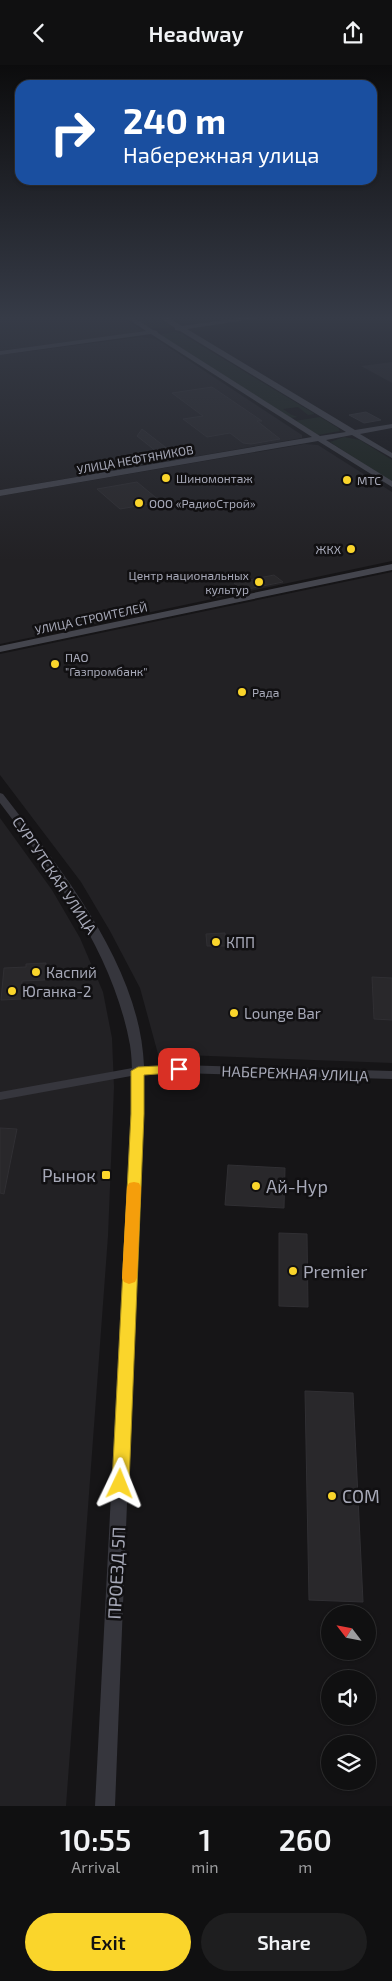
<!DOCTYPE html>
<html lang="en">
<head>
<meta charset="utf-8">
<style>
  :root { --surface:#101011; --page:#1e1e1f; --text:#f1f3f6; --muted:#9c9d9f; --line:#303031; --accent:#fad52b }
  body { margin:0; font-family:"Exo 2",sans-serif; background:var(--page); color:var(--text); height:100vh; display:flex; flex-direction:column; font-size:19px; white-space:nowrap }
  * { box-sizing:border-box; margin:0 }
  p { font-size:16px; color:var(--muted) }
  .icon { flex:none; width:28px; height:28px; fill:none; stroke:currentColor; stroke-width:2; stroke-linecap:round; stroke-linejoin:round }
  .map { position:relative; height:1741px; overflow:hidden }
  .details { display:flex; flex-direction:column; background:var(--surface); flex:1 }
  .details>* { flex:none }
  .hud { position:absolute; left:15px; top:15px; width:362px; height:105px; border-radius:15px; box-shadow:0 1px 4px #0004,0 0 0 1px var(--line); background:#1a4fa0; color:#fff; overflow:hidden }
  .needle { width:32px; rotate:302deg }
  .buttons { position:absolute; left:321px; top:1540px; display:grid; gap:10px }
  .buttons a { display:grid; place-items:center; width:55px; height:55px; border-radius:50%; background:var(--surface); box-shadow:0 1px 4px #0004,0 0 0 1px var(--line); font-size:25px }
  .pin { position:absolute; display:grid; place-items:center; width:42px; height:42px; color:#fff; margin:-21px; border-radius:10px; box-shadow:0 2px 8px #0006 }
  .me { position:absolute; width:55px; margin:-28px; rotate:2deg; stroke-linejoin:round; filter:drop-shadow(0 0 4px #0008) }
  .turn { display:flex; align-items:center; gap:18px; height:105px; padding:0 25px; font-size:22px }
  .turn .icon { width:65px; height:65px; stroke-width:2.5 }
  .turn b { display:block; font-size:35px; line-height:42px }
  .eta { display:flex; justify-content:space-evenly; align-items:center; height:85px; text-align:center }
  .eta b { font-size:30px; font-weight:600; line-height:35px }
  .primary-button { display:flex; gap:10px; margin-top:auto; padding:10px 25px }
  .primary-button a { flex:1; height:58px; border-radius:30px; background:var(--accent); color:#111; font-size:20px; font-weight:600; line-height:58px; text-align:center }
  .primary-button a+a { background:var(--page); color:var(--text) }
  header { display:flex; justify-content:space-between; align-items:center; height:65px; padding:0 25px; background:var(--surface); font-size:22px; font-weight:600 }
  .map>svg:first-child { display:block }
  .built { fill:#222124 }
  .green { fill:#1b231d }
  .building { fill:#29282b; stroke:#302f33 }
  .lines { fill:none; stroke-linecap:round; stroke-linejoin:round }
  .minor { fill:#36363d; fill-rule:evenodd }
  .tertiary { fill:#36363d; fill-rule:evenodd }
  .secondary { fill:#44454d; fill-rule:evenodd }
  .route { fill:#fad52b; stroke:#a28a1c }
  .slow { fill:#f59e0b }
  .poi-dot { fill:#fad52b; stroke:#111012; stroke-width:2 }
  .labels { text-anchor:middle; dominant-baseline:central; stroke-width:5; stroke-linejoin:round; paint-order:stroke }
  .far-street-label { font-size:12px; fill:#a7a9b8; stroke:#111012 }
  .far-poi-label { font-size:12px; fill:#a7a9b8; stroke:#111012; text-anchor:start }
  .street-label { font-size:15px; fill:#a7a9b8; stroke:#111012 }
  .poi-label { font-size:15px; fill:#a7a9b8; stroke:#111012; text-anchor:start }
  .near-poi-label { font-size:18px; fill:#a7a9b8; stroke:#111012; text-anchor:start }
  .near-street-label { font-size:18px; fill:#a7a9b8; stroke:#111012 }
</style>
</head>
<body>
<header><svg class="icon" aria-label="back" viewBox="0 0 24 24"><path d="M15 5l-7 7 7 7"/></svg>Headway<svg class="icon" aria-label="share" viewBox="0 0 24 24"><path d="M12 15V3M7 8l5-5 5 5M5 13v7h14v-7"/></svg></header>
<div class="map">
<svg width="392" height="1741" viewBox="0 0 392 1741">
  <rect width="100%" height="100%" fill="#161517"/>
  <!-- built -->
  <g class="built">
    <path d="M 0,252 L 123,252 L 141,265 L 136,268 L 0,286 Z"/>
    <path d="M 141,272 L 156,274 L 302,370 L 302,373 L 0,425 L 0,290 Z"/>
    <path d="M 392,297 L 392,318 L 361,301 Z"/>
    <path d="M 305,379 L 318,380 L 392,427 L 392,496 L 0,579 L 0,431 Z"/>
    <path d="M 392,507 L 392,998 L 158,989 L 140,923 L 110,866 L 81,817 L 0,710 L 0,589 Z"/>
    <path d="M 0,753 L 52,825 L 80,873 L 103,927 L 112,973 L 114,1022 L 108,1171 L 66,1741 L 0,1741 Z"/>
  </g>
  <!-- green -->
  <g class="green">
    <path d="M 132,252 L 157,252 L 172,262 L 150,264 Z"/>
    <path d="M 174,267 L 180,268 L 315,349 L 308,350 L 298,342 L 283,344 L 292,350 L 298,352 L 290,353 L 159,270 Z"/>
    <path d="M 320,352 L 338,363 L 340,366 L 318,370 L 294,356 Z"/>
    <path d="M 344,372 L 360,375 L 392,395 L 392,417 L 330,377 Z"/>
  </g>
  <!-- building -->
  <g class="building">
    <path d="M 212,322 L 262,356 L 257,356 L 280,374 L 251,379 L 243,378 L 230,368 L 207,372 L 183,354 L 203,351 L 172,328 Z"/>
    <path d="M 366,347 L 381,355 L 364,358 L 349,350 Z"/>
    <path d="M 142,364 L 169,385 L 157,387 L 137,371 Z"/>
    <path d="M 137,417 L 161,437 L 120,444 L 97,424 Z"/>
    <path d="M 274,510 L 283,517 L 243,525 L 234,518 Z"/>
    <path d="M 225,868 L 226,881 L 207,881 L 206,869 Z"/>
    <path d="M 46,898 L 45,915 L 22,916 L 21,934 L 1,935 L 4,903 L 26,902 L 26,899 Z"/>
    <path d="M 372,912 L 392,913 L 392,955 L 374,954 Z"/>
    <path d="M 0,1063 L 17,1064 L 4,1129 L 0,1128 Z"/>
    <path d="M 228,1100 L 285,1103 L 284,1143 L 225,1140 Z"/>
    <path d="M 279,1168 L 307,1169 L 308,1242 L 279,1241 Z"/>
    <path d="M 305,1326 L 353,1328 L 363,1537 L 309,1535 Z"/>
  </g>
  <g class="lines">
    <!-- minor -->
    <path class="minor" d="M 138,1002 L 142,1003 L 144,1006 L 142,1009 L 0,1035 L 0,1027 Z"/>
    <!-- tertiary -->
    <path class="tertiary" d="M 0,728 L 3,729 C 62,806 140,900 144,1001 L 179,1000 L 392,1006 L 392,1014 L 179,1008 L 144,1010 L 115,1741 L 95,1741 L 131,1040 C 132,1020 133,999 130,980 C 113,887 55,811 0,738 Z"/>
    <!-- secondary -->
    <g class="secondary">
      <path d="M 125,252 L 133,252 L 153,265 L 157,266 L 158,268 L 320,371 L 346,367 L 180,266 L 175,265 L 175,263 L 159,252 L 167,252 L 182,261 L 246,252 L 266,252 L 187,264 L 355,365 L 392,359 L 392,363 L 360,369 L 392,388 L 392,393 L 352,370 L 326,375 L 392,416 L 392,422 L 318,376 L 0,431 L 0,425 L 312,372 L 151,269 L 0,290 L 0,286 L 146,266 Z"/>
      <path d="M 392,499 L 392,505 L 0,587 L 0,581 Z"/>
    </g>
  </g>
  <!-- sky -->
  <linearGradient id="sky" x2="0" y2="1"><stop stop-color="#0c0c0d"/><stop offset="0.51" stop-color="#363b47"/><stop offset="1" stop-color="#363b47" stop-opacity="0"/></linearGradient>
  <rect width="392" height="496" fill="url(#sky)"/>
  <!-- route -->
  <path class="route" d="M 179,1000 L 183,1001 L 185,1004 L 183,1007 L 144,1010 L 144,1049 L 129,1419 L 126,1424 L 120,1426 L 114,1424 L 112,1419 L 131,1049 L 131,1006 L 138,1002 Z"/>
  <!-- slow -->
  <path class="slow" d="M 134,1117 L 139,1118 L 141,1122 L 137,1213 L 135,1217 L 129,1219 L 124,1217 L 122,1213 L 127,1122 L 129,1118 Z"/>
  <!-- markers -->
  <g class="poi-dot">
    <circle cx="166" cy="413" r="5"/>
    <circle cx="347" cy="415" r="5"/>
    <circle cx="139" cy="438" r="5"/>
    <circle cx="351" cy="484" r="5"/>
    <circle cx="259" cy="517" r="5"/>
    <circle cx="55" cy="599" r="5"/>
    <circle cx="242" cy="627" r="5"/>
    <circle cx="216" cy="877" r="5"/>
    <circle cx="36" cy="907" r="5"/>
    <circle cx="12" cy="926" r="5"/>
    <circle cx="234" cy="948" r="5"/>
    <rect x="101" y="1105" width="10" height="10" rx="2.5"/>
    <circle cx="256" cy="1121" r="5"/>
    <circle cx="293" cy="1206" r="5"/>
    <circle cx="332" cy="1431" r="5"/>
  </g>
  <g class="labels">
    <!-- far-street labels -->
    <g class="far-street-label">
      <text transform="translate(135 394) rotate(-10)">УЛИЦА НЕФТЯНИКОВ</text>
      <text transform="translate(91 553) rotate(-12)">УЛИЦА СТРОИТЕЛЕЙ</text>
    </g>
    <!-- far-poi labels -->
    <g class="far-poi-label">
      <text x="176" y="413">Шиномонтаж</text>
      <text x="357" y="415">МТС</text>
      <text x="149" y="438">ООО «РадиоСтрой»</text>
      <text x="341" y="484" text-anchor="end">ЖКХ</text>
      <text x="249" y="510" text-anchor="end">Центр национальных<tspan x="249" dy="14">культур</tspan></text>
      <text x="65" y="592">ПАО<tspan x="65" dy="14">"Газпромбанк"</tspan></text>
      <text x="252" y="627">Рада</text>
    </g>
    <!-- street labels -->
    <g class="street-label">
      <text transform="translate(55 810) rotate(56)">СУРГУТСКАЯ УЛИЦА</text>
      <text transform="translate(295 1008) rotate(2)">НАБЕРЕЖНАЯ УЛИЦА</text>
    </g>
    <!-- poi labels -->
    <g class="poi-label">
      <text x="226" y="877">КПП</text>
      <text x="46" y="907">Каспий</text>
      <text x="22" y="926">Юганка-2</text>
      <text x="244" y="948">Lounge Bar</text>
    </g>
    <!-- near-poi labels -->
    <g class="near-poi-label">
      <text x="96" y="1110" text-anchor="end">Рынок</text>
      <text x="266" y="1121">Ай-Нур</text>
      <text x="303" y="1206">Premier</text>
      <text x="342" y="1431">СОМ</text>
    </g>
    <!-- near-street labels -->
    <g class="near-street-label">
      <text transform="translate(116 1508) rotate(-87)">ПРОЕЗД 5П</text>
    </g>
  </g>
</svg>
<div class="buttons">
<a><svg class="needle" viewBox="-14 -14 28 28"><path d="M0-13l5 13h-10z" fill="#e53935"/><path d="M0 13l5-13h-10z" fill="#9c9d9f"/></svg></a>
<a><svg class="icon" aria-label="sound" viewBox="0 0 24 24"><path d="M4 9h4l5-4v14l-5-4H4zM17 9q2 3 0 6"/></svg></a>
<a><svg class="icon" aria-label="layers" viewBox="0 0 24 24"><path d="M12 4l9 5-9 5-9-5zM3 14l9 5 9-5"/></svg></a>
</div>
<div class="pin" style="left:179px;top:1004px;background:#d93025"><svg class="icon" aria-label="arrive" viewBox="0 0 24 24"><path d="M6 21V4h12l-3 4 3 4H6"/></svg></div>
<svg class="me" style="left:120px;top:1419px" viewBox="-20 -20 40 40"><path d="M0-17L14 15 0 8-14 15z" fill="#fad52b" stroke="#fff" stroke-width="4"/></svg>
<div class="hud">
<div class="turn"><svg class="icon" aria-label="right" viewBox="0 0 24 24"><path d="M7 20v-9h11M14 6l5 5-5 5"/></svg><div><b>240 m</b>Набережная улица</div></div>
</div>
</div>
<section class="details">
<div class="eta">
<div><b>10:55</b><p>Arrival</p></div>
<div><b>1</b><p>min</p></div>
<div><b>260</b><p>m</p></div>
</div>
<div class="primary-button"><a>Exit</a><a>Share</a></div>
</section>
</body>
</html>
